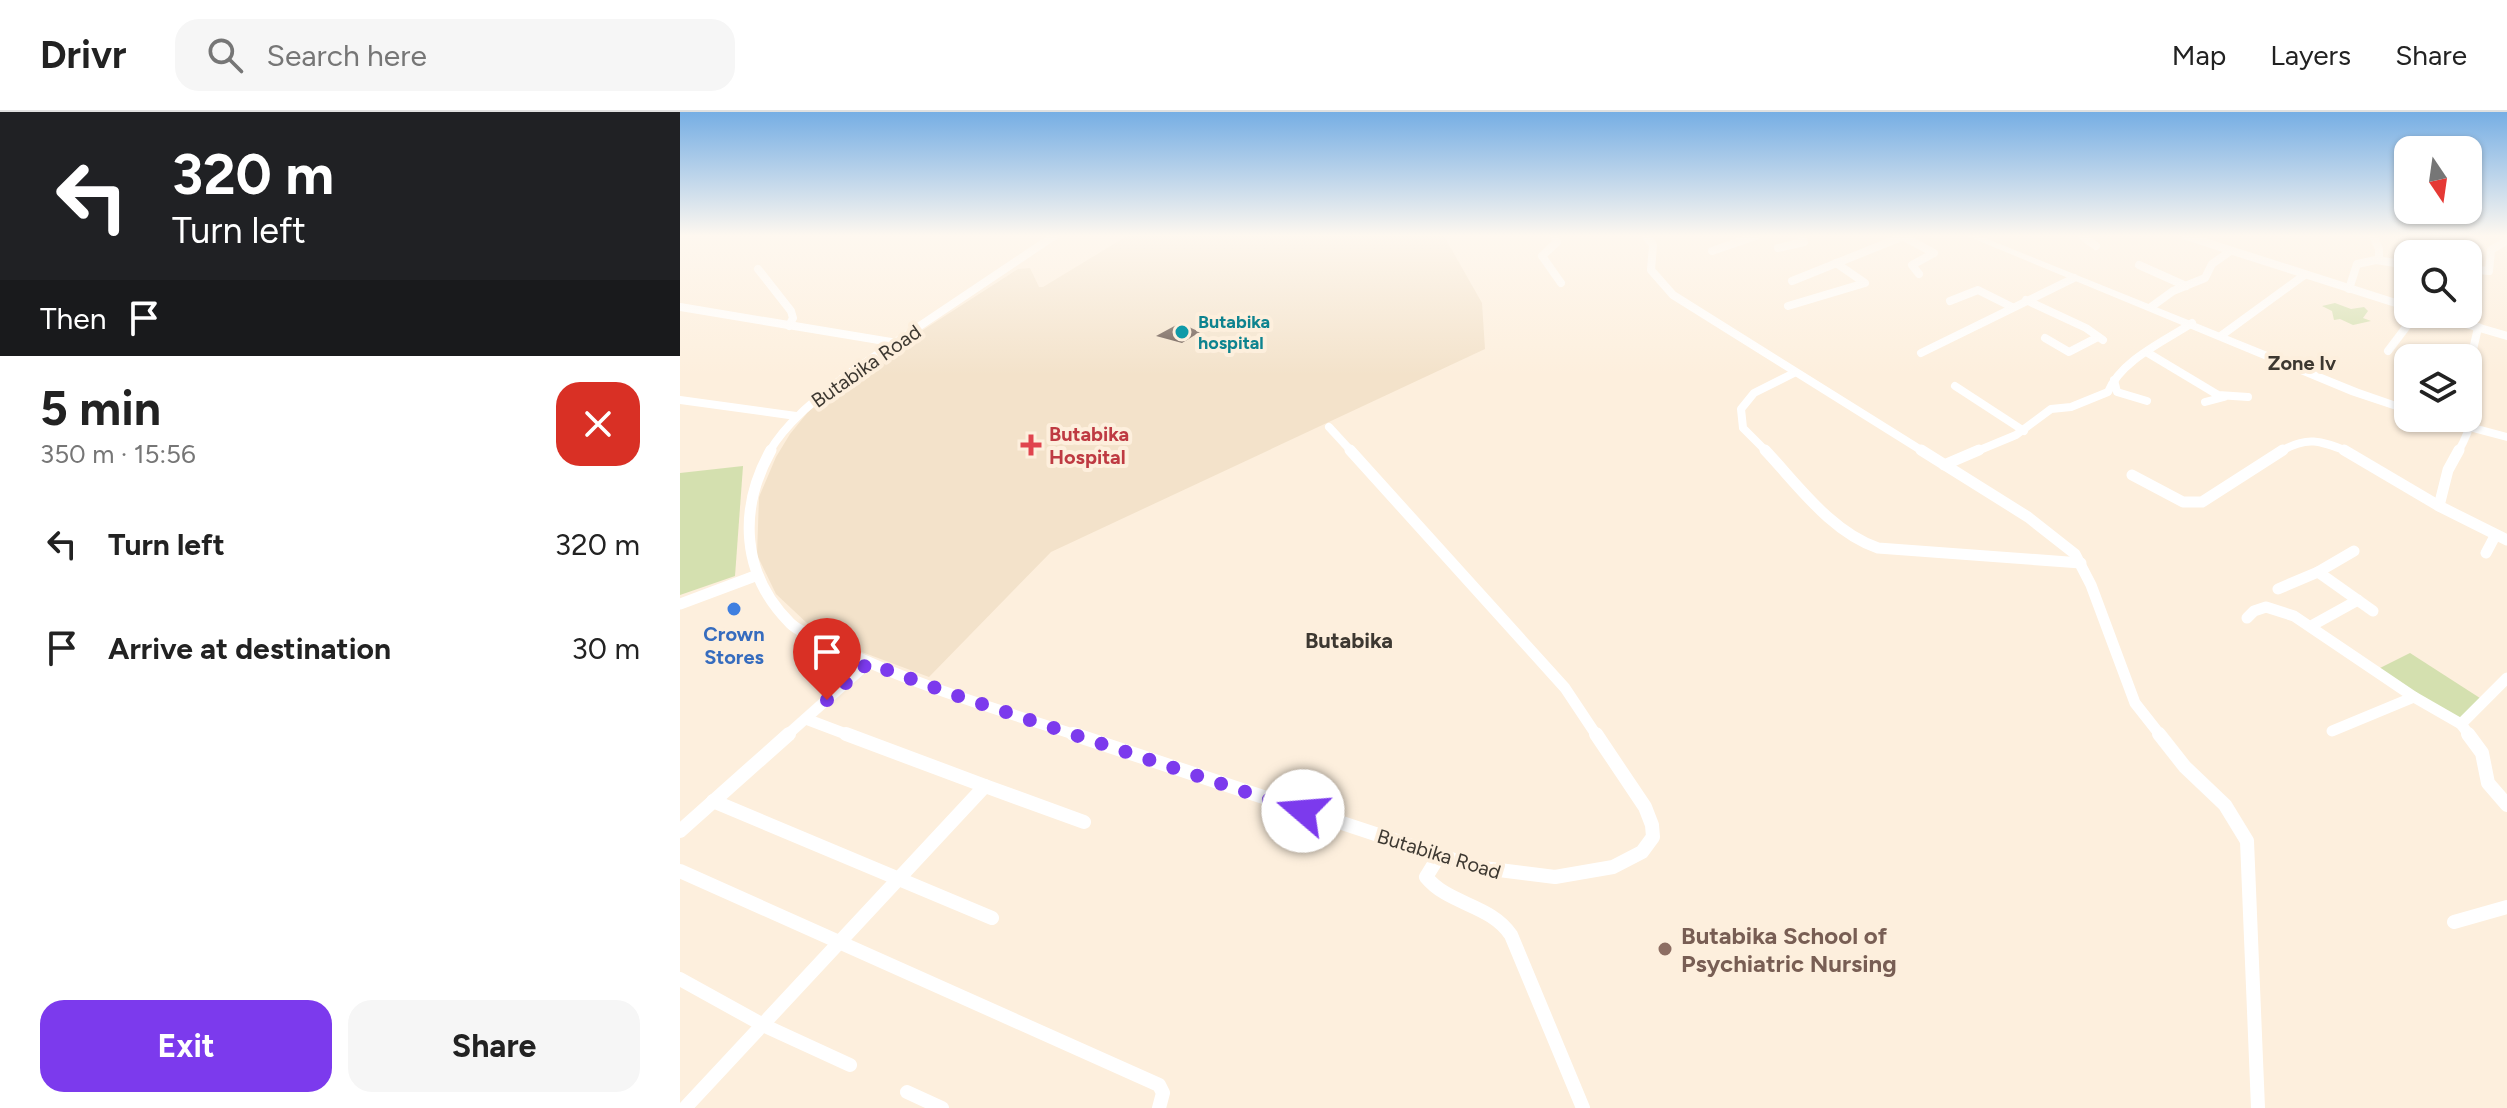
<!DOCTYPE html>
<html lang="en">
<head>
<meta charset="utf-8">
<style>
  :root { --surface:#fff; --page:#f6f6f6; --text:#222; --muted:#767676; --line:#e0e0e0; --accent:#7c3aed }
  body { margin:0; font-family:Figtree,sans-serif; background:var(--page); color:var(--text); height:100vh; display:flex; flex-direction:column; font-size:30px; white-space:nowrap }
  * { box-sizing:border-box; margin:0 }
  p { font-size:26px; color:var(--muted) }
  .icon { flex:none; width:44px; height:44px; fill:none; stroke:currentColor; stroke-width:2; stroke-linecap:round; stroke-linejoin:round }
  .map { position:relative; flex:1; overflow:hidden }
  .drawer { display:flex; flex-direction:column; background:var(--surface); width:680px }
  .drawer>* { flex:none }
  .banner { background:#202124; color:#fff; overflow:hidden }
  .needle { width:52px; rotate:167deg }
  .controls { position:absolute; left:1714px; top:24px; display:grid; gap:16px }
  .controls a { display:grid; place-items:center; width:88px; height:88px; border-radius:16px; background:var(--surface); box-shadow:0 2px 6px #0004; font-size:40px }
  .pin { position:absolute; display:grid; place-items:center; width:68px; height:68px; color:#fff; margin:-82px -34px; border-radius:50% 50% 50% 0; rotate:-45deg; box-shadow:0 0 8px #0007 }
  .pin .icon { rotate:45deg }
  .me { position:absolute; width:88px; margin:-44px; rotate:288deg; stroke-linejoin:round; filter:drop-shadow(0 0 6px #0008) }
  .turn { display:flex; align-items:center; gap:28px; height:168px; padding:0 40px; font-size:36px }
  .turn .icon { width:104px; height:104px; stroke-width:2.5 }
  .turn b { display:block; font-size:56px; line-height:68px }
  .then { display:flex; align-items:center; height:76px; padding:0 40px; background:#0003; gap:16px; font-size:30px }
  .round { display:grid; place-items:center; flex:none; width:84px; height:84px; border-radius:24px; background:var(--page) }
  .head { display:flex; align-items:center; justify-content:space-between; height:136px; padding:0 40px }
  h1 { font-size:48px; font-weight:700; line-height:60px }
  .action { display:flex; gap:16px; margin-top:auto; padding:16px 40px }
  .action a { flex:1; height:92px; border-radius:24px; background:var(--accent); color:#fff; font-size:32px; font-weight:700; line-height:92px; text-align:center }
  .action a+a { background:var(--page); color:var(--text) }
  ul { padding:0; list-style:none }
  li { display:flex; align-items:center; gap:24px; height:104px; padding:0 40px }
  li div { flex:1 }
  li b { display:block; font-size:30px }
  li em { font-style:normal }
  header { display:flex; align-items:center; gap:48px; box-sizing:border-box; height:112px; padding:0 40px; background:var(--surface); border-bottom:2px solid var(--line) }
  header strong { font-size:38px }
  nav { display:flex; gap:44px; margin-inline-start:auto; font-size:28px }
  .search { width:560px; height:72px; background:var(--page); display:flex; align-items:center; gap:20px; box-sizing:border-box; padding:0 28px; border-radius:24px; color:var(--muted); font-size:30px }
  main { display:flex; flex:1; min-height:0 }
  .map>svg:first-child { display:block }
  .built { fill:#f3e2ca }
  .green { fill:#d4e0af }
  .building { fill:#635148 }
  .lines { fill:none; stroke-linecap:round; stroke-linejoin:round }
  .street-far2 { stroke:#fff; stroke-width:8 }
  .street-far1 { stroke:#fff; stroke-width:11 }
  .street { stroke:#fff; stroke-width:14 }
  .secondary { fill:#fff; fill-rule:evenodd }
  .route { stroke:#7c3aed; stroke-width:14; stroke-dasharray:0 25.2 }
  .culture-dot { fill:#0f9aa8; stroke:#fdefdd; stroke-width:3 }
  .health-dot { fill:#e0444e; stroke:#fdefdd; stroke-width:3 }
  .shop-dot { fill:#3f7fe0; stroke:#fdefdd; stroke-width:3 }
  .education-dot { fill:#8d6e63; stroke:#fdefdd; stroke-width:3 }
  .labels { text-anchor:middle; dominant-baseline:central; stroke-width:8; stroke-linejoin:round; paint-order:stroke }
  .far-culture-label { font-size:18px; font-weight:bold; fill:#0d838f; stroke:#fdefdd; text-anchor:start }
  .far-quarter-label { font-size:20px; font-weight:bold; fill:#3d3831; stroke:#fdefdd }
  .street-label { font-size:20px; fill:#3d3831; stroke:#fdefdd }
  .health-label { font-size:20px; font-weight:bold; fill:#be3a42; stroke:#fdefdd; text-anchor:start }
  .shop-label { font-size:20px; font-weight:bold; fill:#366cbe; stroke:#fdefdd }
  .neighbourhood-label { font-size:22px; font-weight:bold; fill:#3d3831; stroke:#fdefdd }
  .near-education-label { font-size:24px; font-weight:bold; fill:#785e54; stroke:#fdefdd; text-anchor:start }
</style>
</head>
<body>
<header>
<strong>Drivr</strong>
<div class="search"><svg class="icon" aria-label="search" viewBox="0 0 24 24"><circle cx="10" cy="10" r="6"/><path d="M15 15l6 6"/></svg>Search here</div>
<nav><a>Map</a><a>Layers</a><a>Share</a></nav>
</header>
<main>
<section class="drawer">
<div class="banner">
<div class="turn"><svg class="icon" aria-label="left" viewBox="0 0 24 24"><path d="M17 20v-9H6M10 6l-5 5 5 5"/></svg><div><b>320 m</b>Turn left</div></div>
<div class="then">Then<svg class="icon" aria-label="arrive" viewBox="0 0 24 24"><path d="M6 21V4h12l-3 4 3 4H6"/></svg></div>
</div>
<div class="head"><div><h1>5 min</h1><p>350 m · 15:56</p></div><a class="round" style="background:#d93025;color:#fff"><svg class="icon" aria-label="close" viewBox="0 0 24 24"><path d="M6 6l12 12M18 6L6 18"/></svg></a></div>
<ul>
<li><svg class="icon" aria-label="left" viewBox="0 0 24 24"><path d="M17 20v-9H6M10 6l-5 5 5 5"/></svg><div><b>Turn left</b></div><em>320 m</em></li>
<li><svg class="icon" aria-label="arrive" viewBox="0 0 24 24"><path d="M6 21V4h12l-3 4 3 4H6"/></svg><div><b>Arrive at destination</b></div><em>30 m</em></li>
</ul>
<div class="action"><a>Exit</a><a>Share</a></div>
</section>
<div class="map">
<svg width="1827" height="996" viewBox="0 0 1827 996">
  <rect width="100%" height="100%" fill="#fdefdd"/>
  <!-- built -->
  <path class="built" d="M 447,124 L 764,124 L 802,191 L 805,237 L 371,440 L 249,565 L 155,530 L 129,513 L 96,482 L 77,443 L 79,385 L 96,345 L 110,322 L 128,300 L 173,263 L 338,157 L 350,156 L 359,175 L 363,175 Z"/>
  <!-- green -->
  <g class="green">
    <path d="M 1655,191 L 1671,197 L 1684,195 L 1688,199 L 1683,206 L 1691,209 L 1673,213 L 1660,207 L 1654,208 L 1652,199 L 1642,194 Z"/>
    <path d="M 63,354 L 55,464 L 0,483 L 0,361 Z"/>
    <path d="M 1730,541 L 1803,588 L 1785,607 L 1769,602 L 1696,558 Z"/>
  </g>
  <!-- building -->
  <path class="building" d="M 500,211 L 520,220 L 502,231 L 476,224 Z"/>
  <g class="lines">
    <!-- street-far2 -->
    <g class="street-far2">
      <path d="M 874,124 L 877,130 L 862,144 L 881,171"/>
      <path d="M 966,124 L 973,133 L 971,158 L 993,183 L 1244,340"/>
      <path d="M 1222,124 L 1254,141 L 1232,153 L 1239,162"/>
      <path d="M 1402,124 L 1416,134"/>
      <path d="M 1506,124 L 1728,195"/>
      <path d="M 1693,124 L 1699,137 L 1699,148"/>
      <path d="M 1098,136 L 1124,130 L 1122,124"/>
      <path d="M 1032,139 L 1076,124"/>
      <path d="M 1755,142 L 1758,124"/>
      <path d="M 1459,153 L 1506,174"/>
      <path d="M 78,157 L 111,199 L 113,206 L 109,214"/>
      <path d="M 1788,157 L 1809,159 L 1811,138 L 1826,129"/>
      <path d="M 1112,169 L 1224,124"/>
      <path d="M 1669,177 L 1677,152 L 1696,148 L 1728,153"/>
      <path d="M 1346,188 L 1406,216 L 1423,228"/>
      <path d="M 1270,189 L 1298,178 L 1332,195"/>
      <path d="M 1108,194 L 1185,171 L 1156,151"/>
      <path d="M 0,195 L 217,231"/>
      <path d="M 1471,195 L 1493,179 L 1525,166 L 1532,152 L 1549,140"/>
      <path d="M 1752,202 L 1827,224"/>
      <path d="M 1542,223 L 1623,164"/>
      <path d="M 1365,226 L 1389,240 L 1418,225"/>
      <path d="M 1708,239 L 1736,202"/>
      <path d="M 1241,241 L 1394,166"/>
      <path d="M 1468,241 L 1538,283 L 1568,285"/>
      <path d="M 1434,268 L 1437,280 L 1467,289"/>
      <path d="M 1275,274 L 1344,319"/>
      <path d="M 0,288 L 116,304"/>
      <path d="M 1525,290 L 1544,285"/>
      <path d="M 649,315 L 672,340"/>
      <path d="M 89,340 C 108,308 139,285 168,262 L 374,124"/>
      <path d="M 1087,340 L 1063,316 L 1061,297 L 1074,281 L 1114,261"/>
      <path d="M 1295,340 L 1336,323 L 1371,297 L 1391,295 L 1428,280 C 1441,248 1485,229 1512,211"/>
      <path d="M 1600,340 C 1627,323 1641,329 1669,340"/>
      <path d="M 1778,340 C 1798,305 1793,292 1791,253 C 1791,241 1796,227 1798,215"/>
    </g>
    <!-- street-far1 -->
    <g class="street-far1">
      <path d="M 91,338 C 58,397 61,462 110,511 C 120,521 140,527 153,534 C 231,572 316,597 399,624"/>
      <path d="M 670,338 L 885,576 L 917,624"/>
      <path d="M 1085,338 C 1118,373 1151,420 1198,436 L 1401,451"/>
      <path d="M 1241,338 L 1348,405 L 1395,442 L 1411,473 L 1455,591 L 1481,624"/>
      <path d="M 1664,338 L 1759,394"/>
      <path d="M 1779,338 L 1768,358 L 1759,394 L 1827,428"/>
      <path d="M 1264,353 L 1299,338"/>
      <path d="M 1452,363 L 1503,390 L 1522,390 L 1603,338"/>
      <path d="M 1806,441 L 1815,424"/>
      <path d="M 1638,460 L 1693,499"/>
      <path d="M 1598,477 L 1638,460 L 1674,439"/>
      <path d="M 0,492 L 75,464"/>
      <path d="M 1567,506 L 1574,499 L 1586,495 L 1614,504 L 1734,585 L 1781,612"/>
      <path d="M 1631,514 L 1678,488"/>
      <path d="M 126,607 L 171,624"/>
      <path d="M 1652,619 L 1734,585"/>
      <path d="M 106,624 L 188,551"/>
      <path d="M 1790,624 L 1781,612 L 1827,566"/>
    </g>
    <!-- street -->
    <g class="street">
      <path d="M 393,622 L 795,755 L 875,765 L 933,755 L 962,740 L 973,725 L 972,713 L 965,695 L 916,622"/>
      <path d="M 1479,622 L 1505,655 L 1545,693 L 1567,729 L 1578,996"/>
      <path d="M 1788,622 L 1802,641 L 1808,671 L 1827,693"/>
      <path d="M 305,674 L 404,710"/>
      <path d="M 33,689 L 312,806"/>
      <path d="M 0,719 L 109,622"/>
      <path d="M 759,744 L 746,765 C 769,793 810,792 831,823 L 903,996"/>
      <path d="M 0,759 L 479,973 L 483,981 L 479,996"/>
      <path d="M 1774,810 L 1827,795"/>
      <path d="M 0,867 L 83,913 L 170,953"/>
      <path d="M 227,980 L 262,996"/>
      <path d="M 5,996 L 305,674 L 166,622"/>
    </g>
    <!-- secondary -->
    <g class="secondary">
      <path d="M 1287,124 L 1300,124 L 1679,277 L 1728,294 L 1728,302 L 1671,283 Z"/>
      <path d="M 1749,306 L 1771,306 L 1827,321 L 1827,329 L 1751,309 Z"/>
    </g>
  </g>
  <!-- sky -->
  <linearGradient id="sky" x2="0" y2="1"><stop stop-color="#76aee4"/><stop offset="0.47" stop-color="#fef8f0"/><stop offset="1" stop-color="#fef8f0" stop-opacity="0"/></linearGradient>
  <rect width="1827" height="263" fill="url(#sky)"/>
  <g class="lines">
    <!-- route -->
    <path class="route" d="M 147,588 L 188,551 L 275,583 L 623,699"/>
  </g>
  <!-- markers -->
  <circle class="culture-dot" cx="502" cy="220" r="8"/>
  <path class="health-dot" d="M347 321h8v8h8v8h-8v8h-8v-8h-8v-8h8z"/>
  <circle class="shop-dot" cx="54" cy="497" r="8"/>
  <circle class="education-dot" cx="985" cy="837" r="8"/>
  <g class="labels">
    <!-- far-culture labels -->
    <g class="far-culture-label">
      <text x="518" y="210">Butabika<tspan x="518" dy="21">hospital</tspan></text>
    </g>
    <!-- far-quarter labels -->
    <g class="far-quarter-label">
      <text x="1622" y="251">Zone Iv</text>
    </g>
    <!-- street labels -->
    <g class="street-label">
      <text transform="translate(186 254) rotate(-35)">Butabika Road</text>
      <text transform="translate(759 742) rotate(17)">Butabika Road</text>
    </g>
    <!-- health labels -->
    <g class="health-label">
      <text x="369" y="322">Butabika<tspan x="369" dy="23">Hospital</tspan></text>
    </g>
    <!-- shop labels -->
    <g class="shop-label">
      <text x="54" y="522">Crown<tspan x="54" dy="23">Stores</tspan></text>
    </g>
    <!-- neighbourhood labels -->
    <g class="neighbourhood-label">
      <text x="669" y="528">Butabika</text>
    </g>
    <!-- near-education labels -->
    <g class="near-education-label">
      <text x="1001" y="823">Butabika School of<tspan x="1001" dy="28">Psychiatric Nursing</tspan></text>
    </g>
  </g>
</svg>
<div class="controls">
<a><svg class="needle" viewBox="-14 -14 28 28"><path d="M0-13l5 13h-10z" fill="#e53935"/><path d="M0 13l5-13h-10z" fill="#767676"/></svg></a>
<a><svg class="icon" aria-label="search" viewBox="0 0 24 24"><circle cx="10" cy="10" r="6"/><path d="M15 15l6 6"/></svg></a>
<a><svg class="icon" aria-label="layers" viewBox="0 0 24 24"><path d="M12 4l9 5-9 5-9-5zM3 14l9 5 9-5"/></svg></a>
</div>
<div class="pin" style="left:147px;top:588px;background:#d93025"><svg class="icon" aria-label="arrive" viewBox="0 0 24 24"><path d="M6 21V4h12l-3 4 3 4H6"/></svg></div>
<svg class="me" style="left:623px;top:699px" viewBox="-20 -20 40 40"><circle r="19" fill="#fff"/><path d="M0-13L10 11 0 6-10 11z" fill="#7c3aed"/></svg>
</div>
</main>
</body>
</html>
